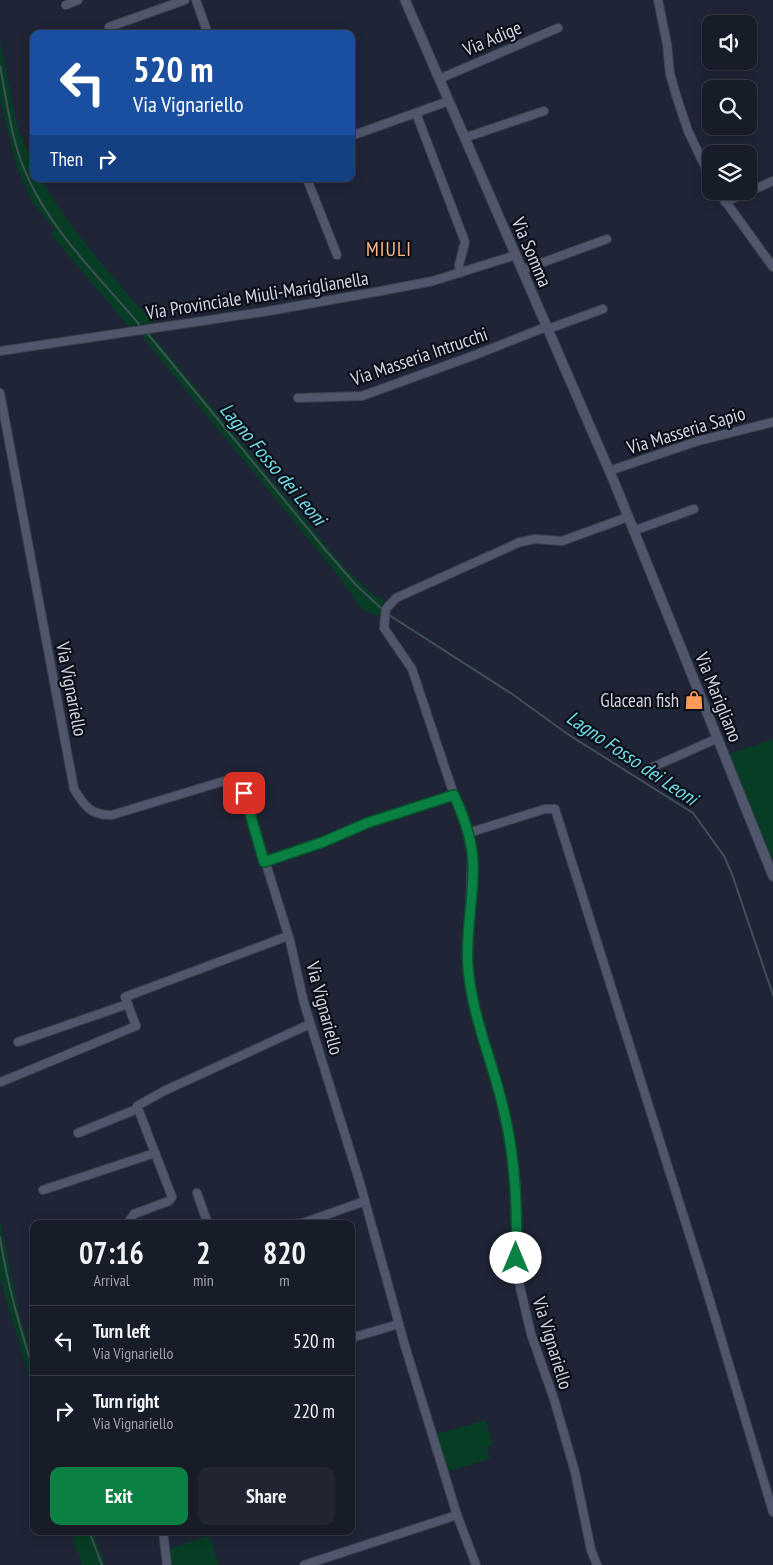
<!DOCTYPE html>
<html lang="en">
<head>
<meta charset="utf-8">
<style>
  :root { --surface:#171c29; --page:#202531; --text:#f1f3f6; --muted:#9ea1a8; --line:#363a46; --accent:#0b8043 }
  body { margin:0; font-family:"PT Sans Narrow",sans-serif; background:var(--page); color:var(--text); height:100vh; display:flex; flex-direction:column; font-size:19px; white-space:nowrap }
  * { box-sizing:border-box; margin:0 }
  p { font-size:16px; color:var(--muted) }
  .icon { flex:none; width:28px; height:28px; fill:none; stroke:currentColor; stroke-width:2; stroke-linecap:round; stroke-linejoin:round }
  .map { position:relative; flex:1; overflow:hidden }
  .sheet { position:absolute; left:30px; top:1220px; width:325px; height:315px; display:flex; flex-direction:column; background:var(--surface); border-radius:10px; box-shadow:0 2px 12px #0003,0 0 0 1px var(--line) }
  .sheet>* { flex:none }
  .guide { position:absolute; left:30px; top:30px; width:325px; height:152px; border-radius:10px; box-shadow:0 2px 12px #0003,0 0 0 1px var(--line); background:#1a4fa0; color:#fff; overflow:hidden }
  .fabs { position:absolute; left:702px; top:15px; display:grid; gap:10px }
  .fabs a { display:grid; place-items:center; width:55px; height:55px; border-radius:10px; background:var(--surface); box-shadow:0 2px 12px #0003,0 0 0 1px var(--line); font-size:25px }
  .pin { position:absolute; display:grid; place-items:center; width:42px; height:42px; color:#fff; margin:-21px; border-radius:10px; box-shadow:0 2px 8px #0006 }
  .me { position:absolute; width:55px; margin:-28px; rotate:0deg; stroke-linejoin:round; filter:drop-shadow(0 0 4px #0008) }
  .turn { display:flex; align-items:center; gap:18px; height:105px; padding:0 20px; font-size:22px }
  .turn .icon { width:65px; height:65px; stroke-width:2.5 }
  .turn b { display:block; font-size:35px; line-height:42px }
  .then { display:flex; align-items:center; height:48px; padding:0 20px; background:#0003; gap:10px; font-size:19px }
  .eta { display:flex; justify-content:space-evenly; align-items:center; height:85px; text-align:center }
  .eta b { font-size:30px; font-weight:700; line-height:35px }
  .cta { display:flex; gap:10px; margin-top:auto; padding:10px 20px }
  .cta a { flex:1; height:58px; border-radius:10px; background:var(--accent); color:#fff; font-size:20px; font-weight:700; line-height:58px; text-align:center }
  .cta a+a { background:var(--page); color:var(--text) }
  ul { padding:0; list-style:none }
  li { display:flex; align-items:center; gap:15px; height:70px; padding:0 20px; border-top:1px solid var(--line) }
  li div { flex:1 }
  li b { display:block; font-size:19px }
  li em { font-style:normal }
  .map>svg:first-child { display:block }
  .green { fill:#073d25 }
  .lines { fill:none; stroke-linecap:round; stroke-linejoin:round }
  .stream { stroke:#405156; stroke-width:2 }
  .minor-casing { stroke:#3d4151; stroke-width:10 }
  .tertiary-casing { stroke:#3d4151; stroke-width:11 }
  .minor { stroke:#50566c; stroke-width:8 }
  .tertiary { stroke:#50566c; stroke-width:9 }
  .route-casing { stroke:#07532c; stroke-width:12 }
  .route { stroke:#0b8043; stroke-width:9 }
  .labels { text-anchor:middle; dominant-baseline:central; stroke-width:4.5; stroke-linejoin:round; paint-order:stroke }
  .street-label { font-size:19px; fill:#d1d5e2; stroke:#0c0e17 }
  .poi-label { font-size:19px; fill:#d1d5e2; stroke:#0c0e17; text-anchor:end }
  .neighbourhood-label { font-size:20px; letter-spacing:1px; fill:#fcb68a; stroke:#0c0e17 }
  .water-label { font-size:20px; font-style:italic; fill:#6fdfea; stroke:#0c0e17 }
</style>
</head>
<body>
<div class="map">
<svg width="773" height="1565" viewBox="0 0 773 1565">
  <rect width="100%" height="100%" fill="#1f2537"/>
  <!-- green -->
  <g class="green">
    <path d="M 0,41 L 18,129 L 34,166 L 34,179 L 41,179 C 72,233 114,278 155,325 L 130,328 L 50,233 L 55,230 L 31,200 L 16,165 L 0,100 Z"/>
    <path d="M 150,332 L 345,568 L 375,596 L 386,601 L 380,618 L 361,608 L 337,574 L 139,333 Z"/>
    <path d="M 773,739 L 773,858 L 772,858 L 729,754 Z"/>
    <path d="M 0,1220 L 19,1312 L 34,1362 L 34,1393 L 0,1279 Z"/>
    <path d="M 486,1420 L 493,1445 L 487,1447 L 490,1459 L 448,1471 L 436,1434 Z"/>
    <path d="M 77,1531 L 93,1531 L 105,1565 L 82,1565 L 71,1533 Z"/>
    <path d="M 209,1535 L 219,1565 L 169,1565 L 167,1550 Z"/>
  </g>
  <g class="lines">
    <!-- stream -->
    <g class="stream">
      <path d="M 0,66 C 7,101 11,139 25,171 C 49,229 99,277 139,324"/>
      <path d="M 147,333 L 327,552 L 356,585 L 381,608"/>
      <path d="M 389,615 L 512,694 L 569,735 L 693,813 L 724,856 L 732,874 L 773,995"/>
      <path d="M 0,1237 C 7,1284 20,1328 34,1372"/>
      <path d="M 89,1531 L 102,1565"/>
    </g>
    <!-- minor casing -->
    <g class="minor-casing">
      <g id="minor">
        <path d="M 196,0 L 208,34"/>
        <path d="M 658,0 L 667,44 L 670,74 L 677,98 L 688,131 L 711,179"/>
        <path d="M 66,5 L 78,0"/>
        <path d="M 109,27 L 185,0"/>
        <path d="M 439,79 L 558,28"/>
        <path d="M 416,113 L 465,242 L 459,265 L 460,273"/>
        <path d="M 351,136 L 449,101"/>
        <path d="M 464,138 L 544,111"/>
        <path d="M 307,179 L 337,255"/>
        <path d="M 718,191 L 773,267"/>
        <path d="M 725,202 L 773,181"/>
        <path d="M 522,270 L 607,239"/>
        <path d="M 548,329 L 603,309"/>
        <path d="M 0,351 L 263,312 L 381,291 L 433,281 L 516,255"/>
        <path d="M 0,393 L 74,789 C 84,806 92,816 112,815 L 224,781 L 233,781 L 244,793 L 290,941 L 304,1003 L 360,1183 L 405,1346 L 457,1515 L 476,1565"/>
        <path d="M 298,398 L 362,396 L 475,355 L 546,327"/>
        <path d="M 609,471 L 698,441 L 773,422"/>
        <path d="M 633,531 L 694,509"/>
        <path d="M 644,771 L 718,738"/>
        <path d="M 454,795 L 412,669 L 384,628 L 386,609 L 396,598 L 520,542 L 535,539 L 562,541 L 628,517"/>
        <path d="M 468,833 L 545,809 L 555,809 L 704,1281 L 773,1512"/>
        <path d="M 264,862 L 323,842 L 367,823 L 454,795 L 465,824 L 472,855 L 468,966 L 474,1008 L 502,1101 L 515,1172 L 517,1258 L 520,1287 L 531,1334 L 554,1399 L 575,1472 L 591,1550 L 597,1565"/>
        <path d="M 18,1042 L 128,1004"/>
        <path d="M 1,1082 L 136,1026 L 125,997 L 288,936"/>
        <path d="M 78,1133 L 137,1109"/>
        <path d="M 43,1190 L 155,1153"/>
        <path d="M 197,1193 L 208,1224"/>
        <path d="M 127,1224 L 134,1214 L 169,1201 L 172,1197 L 137,1106 L 164,1091 L 310,1024"/>
        <path d="M 292,1224 L 303,1223 L 365,1201"/>
        <path d="M 351,1338 L 399,1324"/>
        <path d="M 163,1531 L 167,1565"/>
        <path d="M 304,1565 L 457,1515"/>
      </g>
    </g>
    <!-- tertiary casing -->
    <g class="tertiary-casing">
      <path id="tertiary" d="M 405,0 L 615,484 L 773,876"/>
    </g>
    <!-- minor -->
    <use href="#minor" class="minor"/>
    <!-- tertiary -->
    <use href="#tertiary" class="tertiary"/>
  </g>
  <g class="lines">
    <!-- route casing -->
    <g class="route-casing">
      <path id="route" d="M 244,793 L 264,862 L 323,842 L 367,823 L 454,795 C 464,817 473,841 473,865 C 474,899 465,933 468,967 C 472,1015 491,1058 502,1103 C 515,1154 518,1206 516,1258"/>
    </g>
    <!-- route -->
    <use href="#route" class="route"/>
  </g>
  <!-- icons -->
  <defs>
    <g id="shop-bare" transform="scale(1.5)"><path d="M-5-2.5h2.3a2.7 3.5 0 0 1 5.4 0H5L5.5 6h-11ZM-1.5-2.5h3a1.5 2.3 0 0 0-3 0Z" fill="#fe9b58" stroke="#0c0e17" stroke-width="2.5" paint-order="stroke"/></g>
  </defs>
  <g fill-rule="evenodd">
    <use href="#shop-bare" x="694" y="700"/>
  </g>
  <g class="labels">
    <!-- street labels -->
    <g class="street-label">
      <text transform="translate(492 38) rotate(-23)">Via Adige</text>
      <text transform="translate(532 252) rotate(67)">Via Somma</text>
      <text transform="translate(257 295) rotate(-9)">Via Provinciale Miuli-Mariglianella</text>
      <text transform="translate(419 356) rotate(-19)">Via Masseria Intrucchi</text>
      <text transform="translate(686 430) rotate(-17)">Via Masseria Sapio</text>
      <text transform="translate(72 689) rotate(79)">Via Vignariello</text>
      <text transform="translate(719 697) rotate(68)">Via Marigliano</text>
      <text transform="translate(325 1008) rotate(75)">Via Vignariello</text>
      <text transform="translate(553 1343) rotate(73)">Via Vignariello</text>
    </g>
    <!-- poi labels -->
    <g class="poi-label">
      <text x="679" y="700">Glacean fish</text>
    </g>
    <!-- neighbourhood labels -->
    <g class="neighbourhood-label">
      <text x="389" y="249">MIULI</text>
    </g>
    <!-- water labels -->
    <g class="water-label">
      <text transform="translate(273 464) rotate(50)">Lagno Fosso dei Leoni</text>
      <text transform="translate(632 758) rotate(34)">Lagno Fosso dei Leoni</text>
    </g>
  </g>
</svg>
<div class="fabs">
<a><svg class="icon" aria-label="sound" viewBox="0 0 24 24"><path d="M4 9h4l5-4v14l-5-4H4zM17 9q2 3 0 6"/></svg></a>
<a><svg class="icon" aria-label="search" viewBox="0 0 24 24"><circle cx="10" cy="10" r="6"/><path d="M15 15l6 6"/></svg></a>
<a><svg class="icon" aria-label="layers" viewBox="0 0 24 24"><path d="M12 4l9 5-9 5-9-5zM3 14l9 5 9-5"/></svg></a>
</div>
<div class="pin" style="left:244px;top:793px;background:#d93025"><svg class="icon" aria-label="arrive" viewBox="0 0 24 24"><path d="M6 21V4h12l-3 4 3 4H6"/></svg></div>
<svg class="me" style="left:516px;top:1258px" viewBox="-20 -20 40 40"><circle r="19" fill="#fff"/><path d="M0-13L10 11 0 6-10 11z" fill="#0b8043"/></svg>
<div class="guide">
<div class="turn"><svg class="icon" aria-label="left" viewBox="0 0 24 24"><path d="M17 20v-9H6M10 6l-5 5 5 5"/></svg><div><b>520 m</b>Via Vignariello</div></div>
<div class="then">Then<svg class="icon" aria-label="right" viewBox="0 0 24 24"><path d="M7 20v-9h11M14 6l5 5-5 5"/></svg></div>
</div>
<section class="sheet">
<div class="eta">
<div><b>07:16</b><p>Arrival</p></div>
<div><b>2</b><p>min</p></div>
<div><b>820</b><p>m</p></div>
</div>
<ul>
<li><svg class="icon" aria-label="left" viewBox="0 0 24 24"><path d="M17 20v-9H6M10 6l-5 5 5 5"/></svg><div><b>Turn left</b><p>Via Vignariello</p></div><em>520 m</em></li>
<li><svg class="icon" aria-label="right" viewBox="0 0 24 24"><path d="M7 20v-9h11M14 6l5 5-5 5"/></svg><div><b>Turn right</b><p>Via Vignariello</p></div><em>220 m</em></li>
</ul>
<div class="cta"><a>Exit</a><a>Share</a></div>
</section>
</div>
</body>
</html>
